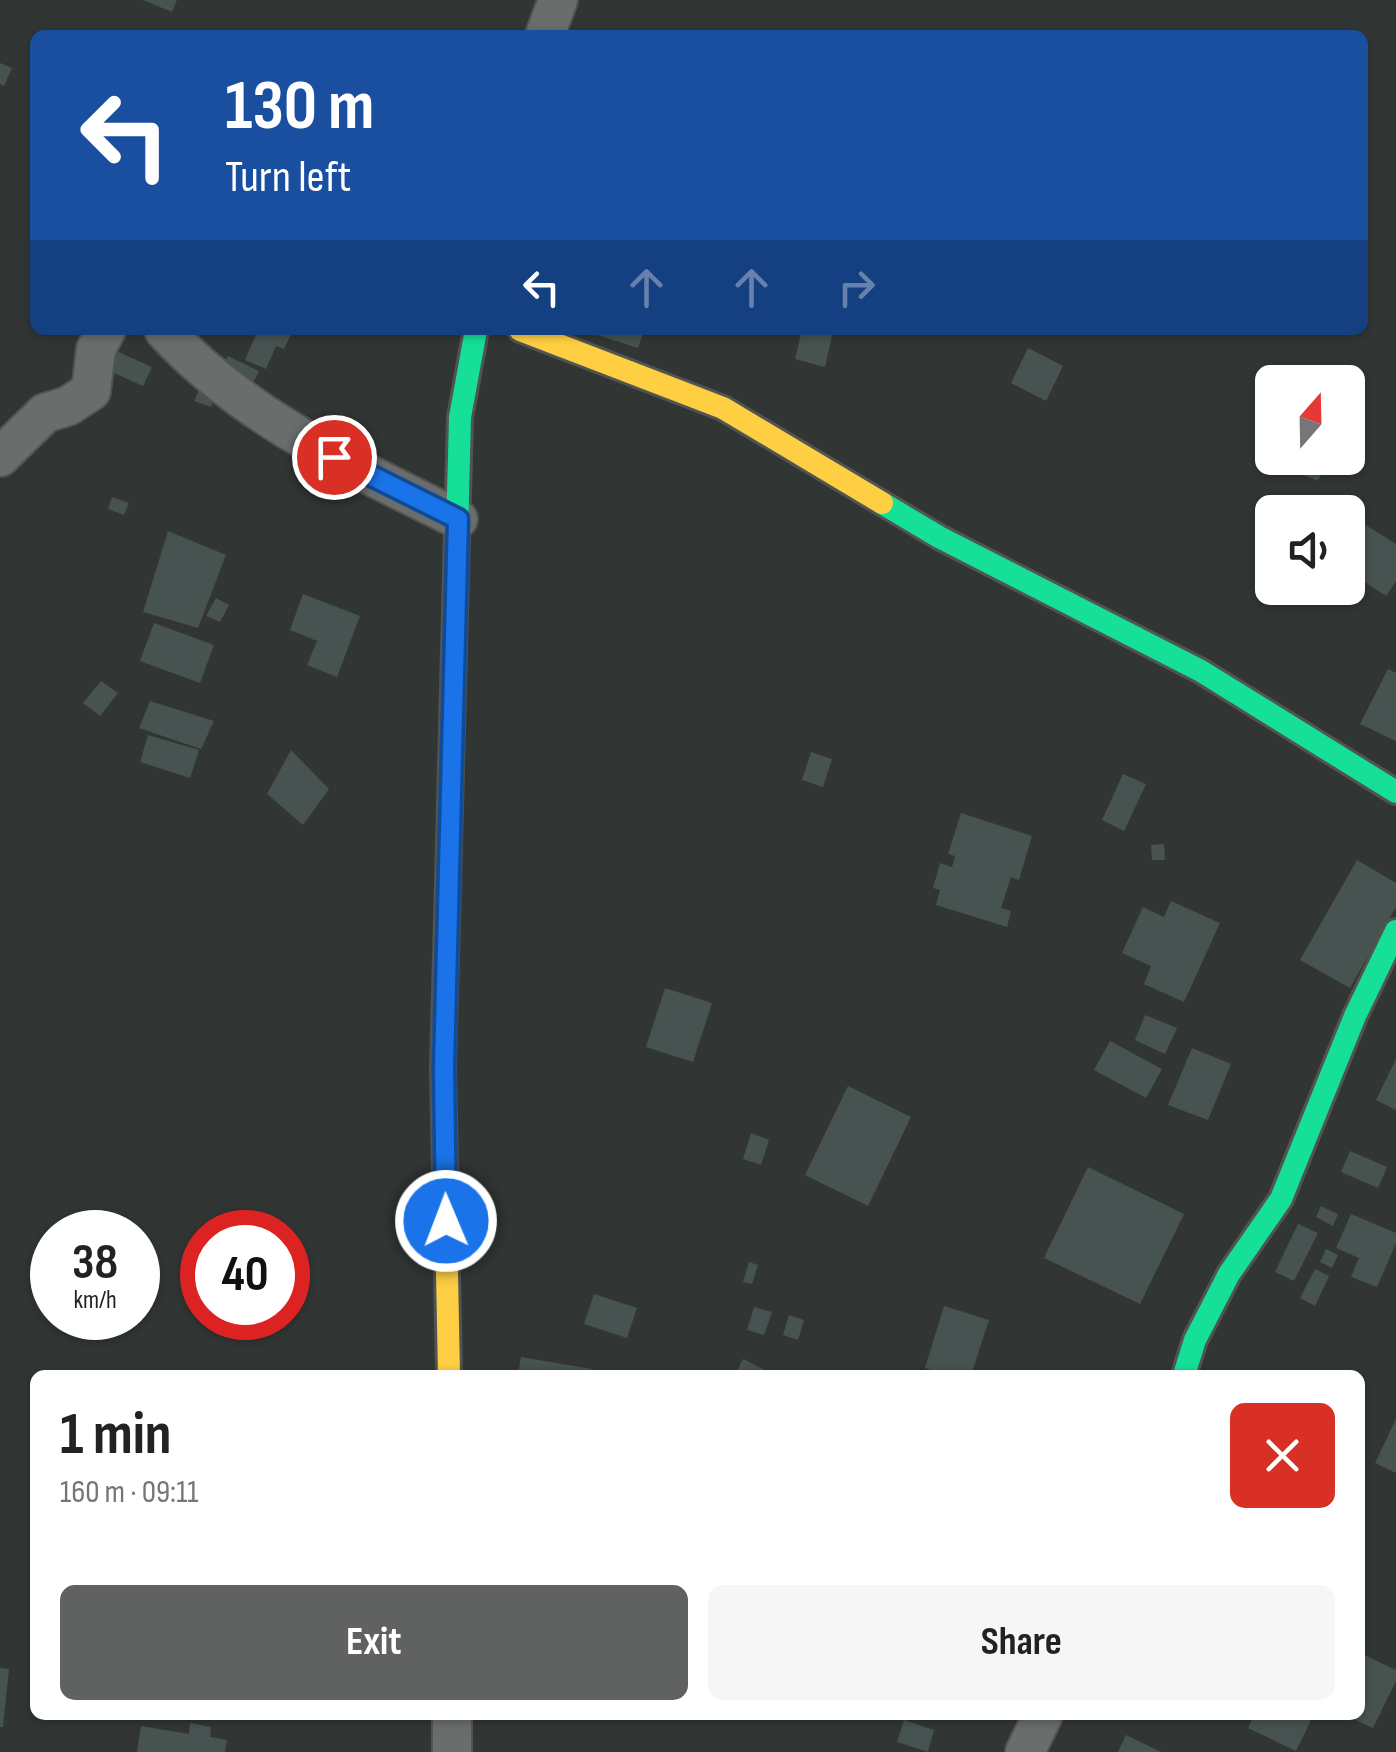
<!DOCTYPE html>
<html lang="en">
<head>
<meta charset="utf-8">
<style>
  :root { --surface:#fff; --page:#f6f6f6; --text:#222; --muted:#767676; --accent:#5f6261 }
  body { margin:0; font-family:"Sofia Sans Condensed",sans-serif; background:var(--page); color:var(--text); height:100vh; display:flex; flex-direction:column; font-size:38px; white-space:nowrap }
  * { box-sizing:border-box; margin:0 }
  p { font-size:32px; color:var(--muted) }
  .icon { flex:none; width:55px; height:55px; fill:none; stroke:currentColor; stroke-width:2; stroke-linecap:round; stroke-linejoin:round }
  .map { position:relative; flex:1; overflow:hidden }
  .panel { position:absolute; left:30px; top:1370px; width:1335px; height:350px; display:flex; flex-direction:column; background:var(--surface); border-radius:15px; box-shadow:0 2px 8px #0004 }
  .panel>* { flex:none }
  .guide { position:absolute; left:30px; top:30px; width:1338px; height:305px; border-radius:15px; box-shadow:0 2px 8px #0004; background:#1a4fa0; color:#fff; overflow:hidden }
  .needle { width:65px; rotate:20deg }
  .buttons { position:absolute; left:1255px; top:365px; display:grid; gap:20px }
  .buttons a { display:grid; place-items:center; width:110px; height:110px; border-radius:15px; background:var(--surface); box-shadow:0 2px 8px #0004; font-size:50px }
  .speed { position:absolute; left:30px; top:1210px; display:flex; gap:20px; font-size:50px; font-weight:700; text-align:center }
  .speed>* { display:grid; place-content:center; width:130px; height:130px; border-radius:50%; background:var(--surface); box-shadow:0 2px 8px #0004; line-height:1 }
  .speed small { font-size:25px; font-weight:400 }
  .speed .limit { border:15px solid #d22; background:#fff; color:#111 }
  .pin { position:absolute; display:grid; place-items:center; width:85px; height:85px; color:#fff; margin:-42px; border:5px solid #fff; border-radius:50%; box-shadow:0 2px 10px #0007 }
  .me { position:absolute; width:110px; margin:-55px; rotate:359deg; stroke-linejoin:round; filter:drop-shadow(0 0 8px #0008) }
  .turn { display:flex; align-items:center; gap:35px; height:210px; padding:0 30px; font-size:45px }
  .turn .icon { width:130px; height:130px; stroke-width:2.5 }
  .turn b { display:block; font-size:70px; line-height:85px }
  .lanes { display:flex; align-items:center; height:95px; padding:0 30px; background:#0003; justify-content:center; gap:50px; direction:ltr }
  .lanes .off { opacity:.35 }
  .round { display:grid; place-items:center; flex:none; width:105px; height:105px; border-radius:15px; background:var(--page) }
  .head { display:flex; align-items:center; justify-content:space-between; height:170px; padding:0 30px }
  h1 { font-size:60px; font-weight:700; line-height:75px }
  .button { display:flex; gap:20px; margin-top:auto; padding:20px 30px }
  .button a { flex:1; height:115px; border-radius:15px; background:var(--accent); color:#fff; font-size:40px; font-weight:700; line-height:115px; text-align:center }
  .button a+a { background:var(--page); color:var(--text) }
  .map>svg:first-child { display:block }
  .building { fill:#475351 }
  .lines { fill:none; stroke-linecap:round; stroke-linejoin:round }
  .street-casing { stroke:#505452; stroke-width:42 }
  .fast-casing { stroke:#505452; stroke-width:28 }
  .slow-casing { stroke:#505452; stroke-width:28 }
  .street { stroke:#696e6c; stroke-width:38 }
  .fast { stroke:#16e098; stroke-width:22 }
  .slow { stroke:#ffcf43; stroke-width:22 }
  .route-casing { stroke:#114b97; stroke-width:25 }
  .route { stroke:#1a73e8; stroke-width:18 }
</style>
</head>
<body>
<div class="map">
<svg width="1396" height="1752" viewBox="0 0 1396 1752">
  <rect width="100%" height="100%" fill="#313634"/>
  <!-- building -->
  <g class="building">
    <path d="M 143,0 L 177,0 L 172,12 Z"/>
    <path d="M 0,63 L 12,68 L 4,86 L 0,84 Z"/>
    <path d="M 258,330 L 269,333 L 293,330 L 284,349 L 276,346 L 266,369 L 245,360 Z"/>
    <path d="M 582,330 L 644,330 L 638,348 Z"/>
    <path d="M 802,330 L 833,331 L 825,367 L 795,359 Z"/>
    <path d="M 105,346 L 152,367 L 143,386 L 96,365 Z"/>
    <path d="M 1028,348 L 1063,366 L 1046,401 L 1011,383 Z"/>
    <path d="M 228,356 L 259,371 L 254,381 L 223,366 Z"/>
    <path d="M 201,386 L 216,392 L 211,407 L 194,401 Z"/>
    <path d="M 1308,458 L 1326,462 L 1318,481 L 1301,474 Z"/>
    <path d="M 112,497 L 129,503 L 124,515 L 108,509 Z"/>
    <path d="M 1364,524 L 1396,544 L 1396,581 L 1386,596 L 1348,571 L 1348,550 Z"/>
    <path d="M 168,531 L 226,555 L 198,628 L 143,612 Z"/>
    <path d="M 303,594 L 360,616 L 337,677 L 307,665 L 317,641 L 290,630 Z"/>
    <path d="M 216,598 L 229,605 L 220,622 L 206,616 Z"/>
    <path d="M 154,623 L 214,645 L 200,683 L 140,661 Z"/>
    <path d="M 1388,669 L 1396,673 L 1396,741 L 1360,724 Z"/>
    <path d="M 101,681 L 118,693 L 100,716 L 83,703 Z"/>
    <path d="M 150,701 L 214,721 L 201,749 L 139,728 Z"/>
    <path d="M 148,735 L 199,750 L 190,778 L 140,762 Z"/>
    <path d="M 291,750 L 329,789 L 303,825 L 267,794 Z"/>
    <path d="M 811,752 L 832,759 L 823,787 L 802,780 Z"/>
    <path d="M 1123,774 L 1146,784 L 1124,831 L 1102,820 Z"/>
    <path d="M 961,813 L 1032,836 L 1019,880 L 1011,877 L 1001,908 L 1011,911 L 1007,927 L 936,905 L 940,890 L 933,888 L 940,863 L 952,867 L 955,856 L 948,854 Z"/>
    <path d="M 1164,844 L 1165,860 L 1152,860 L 1151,845 Z"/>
    <path d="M 1357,860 L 1396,883 L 1396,907 L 1350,988 L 1300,960 Z"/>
    <path d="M 1171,901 L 1220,923 L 1184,1002 L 1144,984 L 1151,966 L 1122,953 L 1143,907 L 1164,917 Z"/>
    <path d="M 665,988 L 712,1003 L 693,1062 L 646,1047 Z"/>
    <path d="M 1145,1015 L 1177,1028 L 1165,1054 L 1135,1040 Z"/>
    <path d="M 1110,1041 L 1162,1069 L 1146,1098 L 1094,1070 Z"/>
    <path d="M 1192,1048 L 1231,1064 L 1208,1120 L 1168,1105 Z"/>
    <path d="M 1396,1059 L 1396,1110 L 1376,1100 Z"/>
    <path d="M 848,1086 L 911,1117 L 868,1206 L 805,1175 Z"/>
    <path d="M 751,1133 L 769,1140 L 761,1165 L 743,1159 Z"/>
    <path d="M 1350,1151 L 1387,1167 L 1378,1188 L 1341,1172 Z"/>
    <path d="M 1088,1167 L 1184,1214 L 1140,1304 L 1044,1258 Z"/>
    <path d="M 1321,1206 L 1338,1214 L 1333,1226 L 1316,1217 Z"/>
    <path d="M 1351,1214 L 1396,1233 L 1396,1243 L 1377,1287 L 1351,1277 L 1359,1258 L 1336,1248 Z"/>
    <path d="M 1298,1224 L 1318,1233 L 1294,1281 L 1275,1272 Z"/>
    <path d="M 1326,1249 L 1338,1255 L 1332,1268 L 1320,1262 Z"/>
    <path d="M 749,1262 L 758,1265 L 752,1284 L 743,1282 Z"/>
    <path d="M 1315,1269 L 1329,1276 L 1315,1306 L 1300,1298 Z"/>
    <path d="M 594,1294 L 637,1308 L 627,1338 L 584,1324 Z"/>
    <path d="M 944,1306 L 989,1320 L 971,1375 L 946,1375 L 925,1368 Z"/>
    <path d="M 754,1307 L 772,1312 L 764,1335 L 747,1330 Z"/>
    <path d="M 789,1315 L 804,1320 L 798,1340 L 783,1335 Z"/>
    <path d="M 521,1357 L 592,1369 L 591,1375 L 518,1375 Z"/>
    <path d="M 743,1359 L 775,1375 L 735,1375 Z"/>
    <path d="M 1396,1419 L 1396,1473 L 1375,1463 Z"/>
    <path d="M 1360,1653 L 1396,1670 L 1396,1681 L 1373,1728 L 1345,1715 L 1360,1715 Z"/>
    <path d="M 0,1668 L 9,1669 L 3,1727 L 0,1727 Z"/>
    <path d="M 1254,1715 L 1306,1715 L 1312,1718 L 1296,1751 L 1248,1728 Z"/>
    <path d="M 904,1720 L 934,1730 L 928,1752 L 897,1742 Z"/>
    <path d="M 190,1723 L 211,1727 L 210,1737 L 227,1740 L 225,1752 L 137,1752 L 141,1726 L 189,1734 Z"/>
    <path d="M 1126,1735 L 1161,1752 L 1118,1752 Z"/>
  </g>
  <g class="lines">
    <!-- street casing -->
    <g class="street-casing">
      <g id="street">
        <path d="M 545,35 L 558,0"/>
        <path d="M 164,330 C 244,418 354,467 458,519"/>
        <path d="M 0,457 L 45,413 L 68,406 L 91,391 L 96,349 L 106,330"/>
        <path d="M 452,1752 L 452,1715"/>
        <path d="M 1025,1752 L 1043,1715"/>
      </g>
    </g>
    <!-- fast casing -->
    <g class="fast-casing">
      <g id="fast">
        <path d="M 882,503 L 939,537 L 1201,671 L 1396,792"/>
        <path d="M 448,883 L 460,417 L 476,330"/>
        <path d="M 1184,1375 L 1195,1340 L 1229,1274 L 1281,1199 L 1355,1016 L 1396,931"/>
      </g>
    </g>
    <!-- slow casing -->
    <g class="slow-casing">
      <g id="slow">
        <path d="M 520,330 L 723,408 L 882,503"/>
        <path d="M 448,883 L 443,1067 L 449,1375"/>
      </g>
    </g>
    <!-- street -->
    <use href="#street" class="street"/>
    <!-- fast -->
    <use href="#fast" class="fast"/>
    <!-- slow -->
    <use href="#slow" class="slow"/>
  </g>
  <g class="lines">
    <!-- route casing -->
    <g class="route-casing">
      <path id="route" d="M 334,457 L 458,519 L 444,1067 L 446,1221"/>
    </g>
    <!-- route -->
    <use href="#route" class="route"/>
  </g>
</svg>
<div class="buttons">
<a><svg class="needle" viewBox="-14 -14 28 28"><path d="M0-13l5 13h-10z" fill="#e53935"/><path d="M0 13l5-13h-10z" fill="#767676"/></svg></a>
<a><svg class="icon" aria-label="sound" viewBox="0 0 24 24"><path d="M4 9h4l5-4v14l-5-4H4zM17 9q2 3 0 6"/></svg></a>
</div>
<div class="speed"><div>38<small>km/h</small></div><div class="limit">40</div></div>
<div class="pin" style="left:334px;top:457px;background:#d93025"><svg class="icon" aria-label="arrive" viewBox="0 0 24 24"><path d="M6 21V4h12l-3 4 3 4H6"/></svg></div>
<svg class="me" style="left:446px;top:1221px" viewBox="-20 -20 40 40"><circle r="17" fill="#1a73e8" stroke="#fff" stroke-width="3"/><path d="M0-11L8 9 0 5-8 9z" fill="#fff"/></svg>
<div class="guide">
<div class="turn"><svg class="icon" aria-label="left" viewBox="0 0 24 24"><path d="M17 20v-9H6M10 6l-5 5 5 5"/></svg><div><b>130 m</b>Turn left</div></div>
<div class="lanes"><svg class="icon" aria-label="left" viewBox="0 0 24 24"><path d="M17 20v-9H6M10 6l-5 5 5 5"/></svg><svg class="icon off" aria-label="ahead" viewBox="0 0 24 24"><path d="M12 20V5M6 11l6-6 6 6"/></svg><svg class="icon off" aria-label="ahead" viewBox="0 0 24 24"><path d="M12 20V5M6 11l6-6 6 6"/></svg><svg class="icon off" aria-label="right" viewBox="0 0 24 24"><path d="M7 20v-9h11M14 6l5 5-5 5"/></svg></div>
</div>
<section class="panel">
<div class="head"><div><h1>1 min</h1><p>160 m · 09:11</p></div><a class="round" style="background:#d93025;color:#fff"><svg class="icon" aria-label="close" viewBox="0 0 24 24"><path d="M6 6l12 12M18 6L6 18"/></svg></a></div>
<div class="button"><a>Exit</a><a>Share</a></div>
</section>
</div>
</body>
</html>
